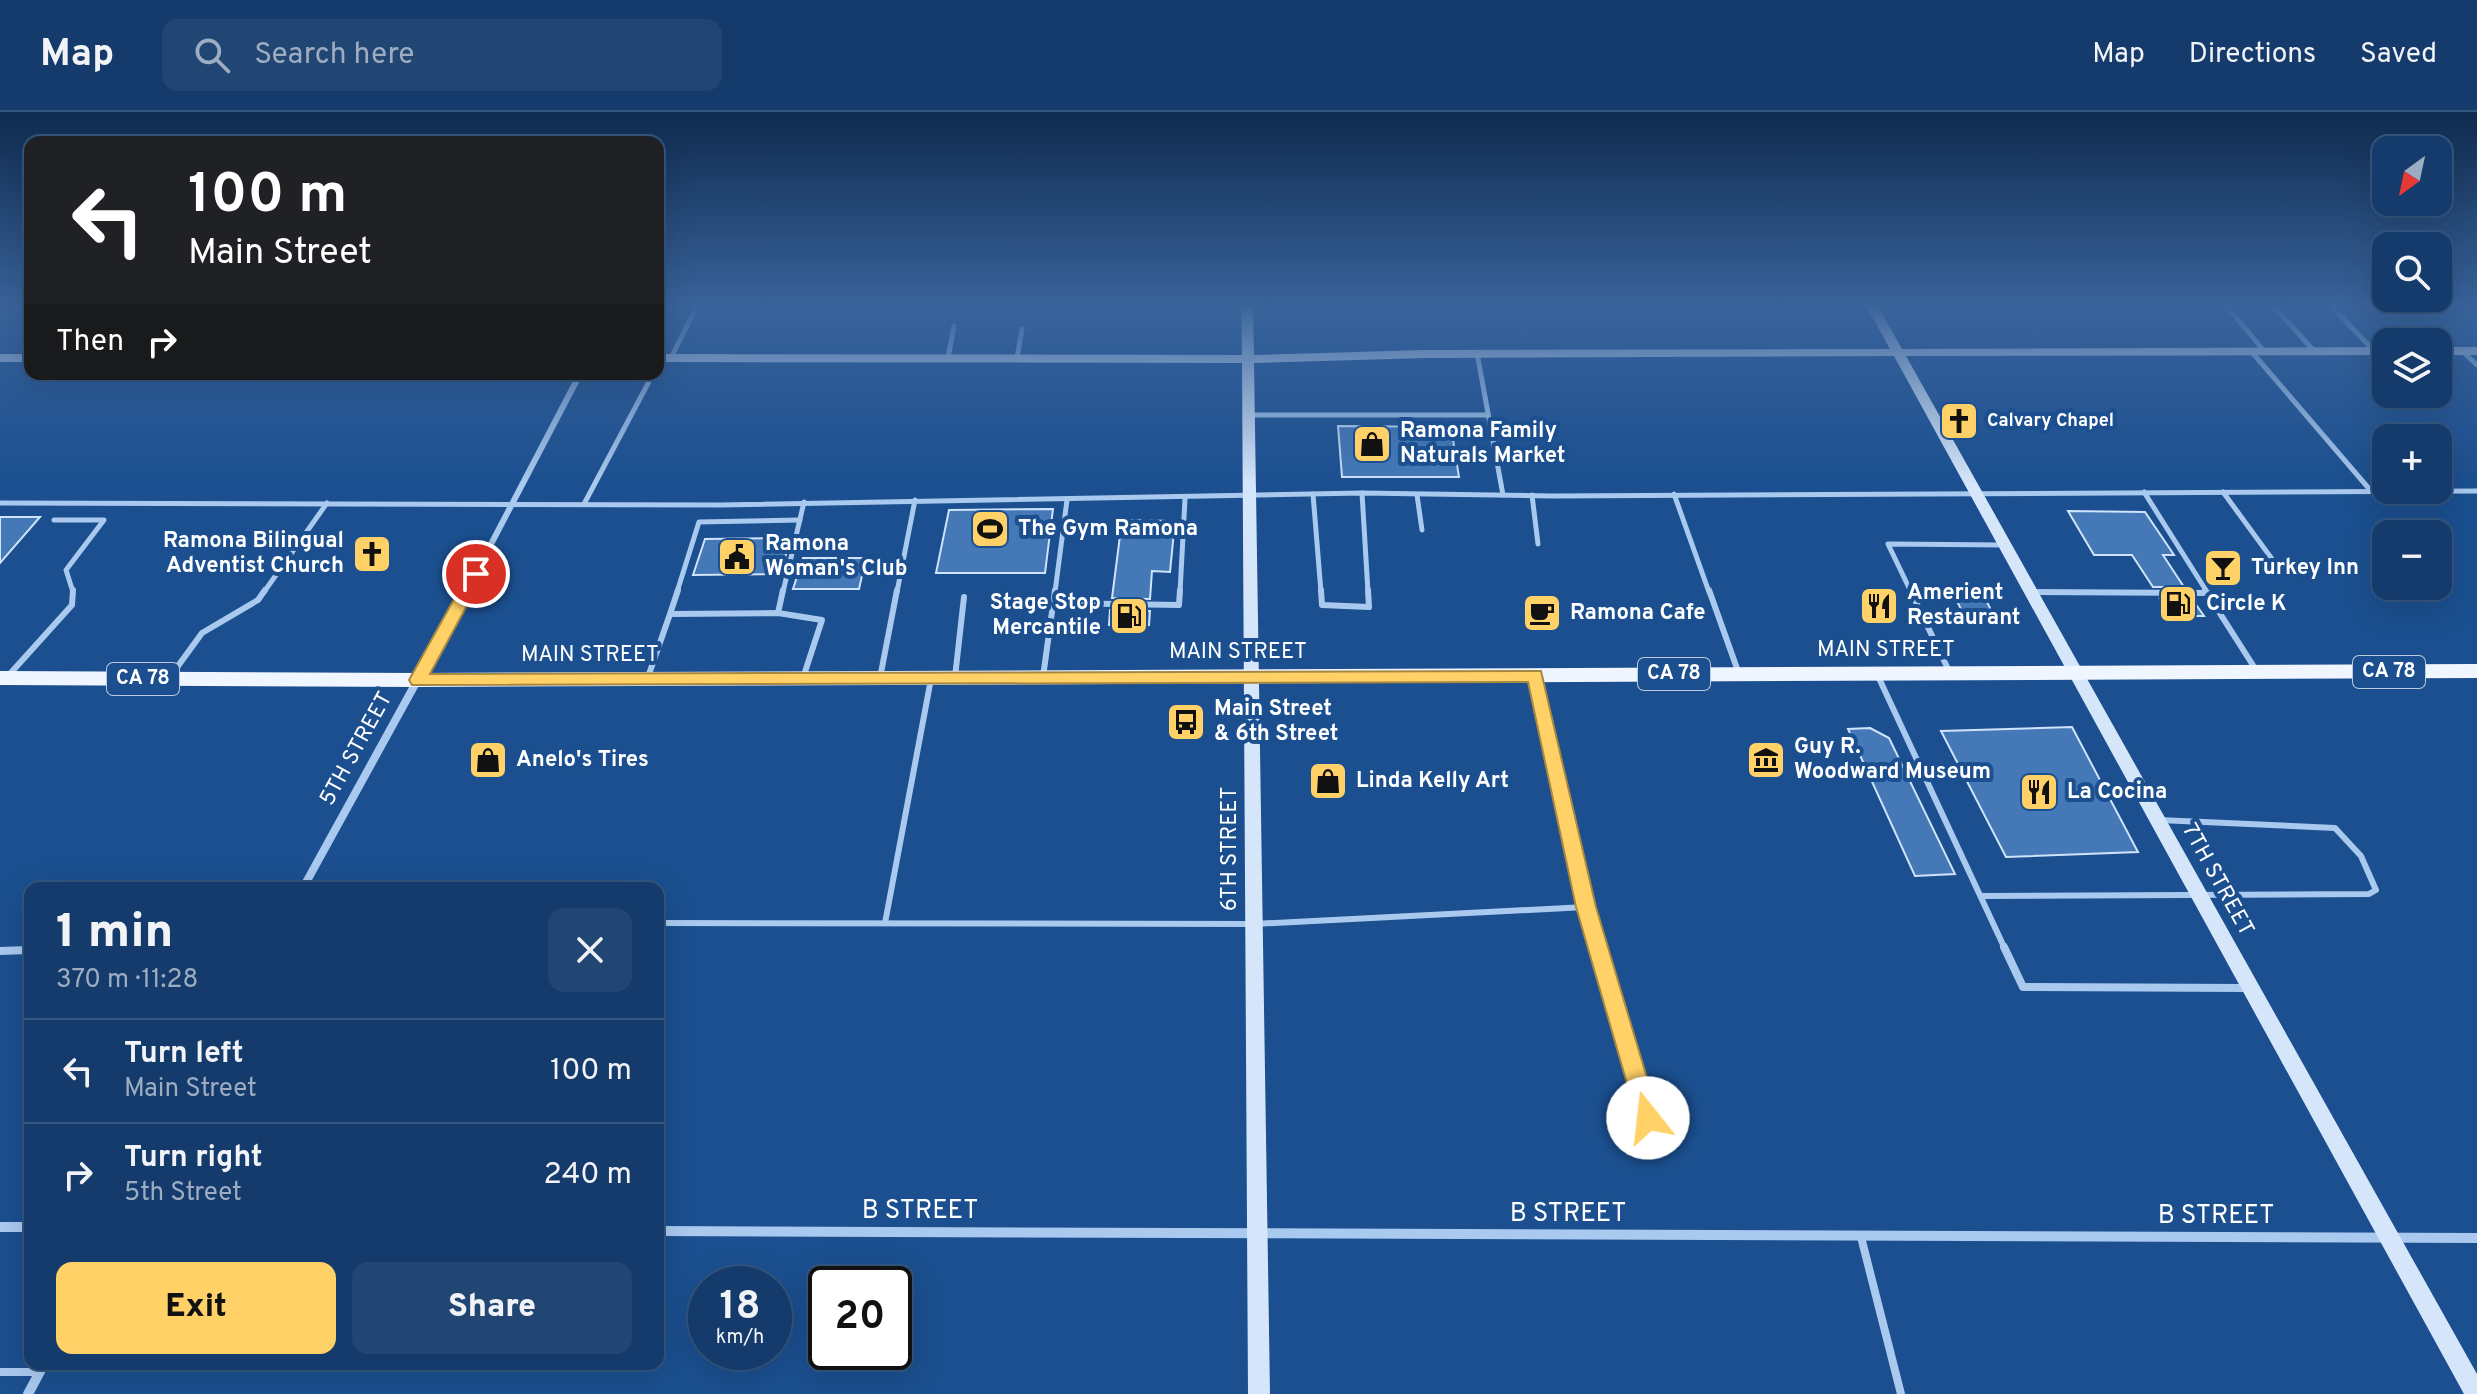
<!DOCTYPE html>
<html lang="en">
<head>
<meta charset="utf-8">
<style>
  :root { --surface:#143b6b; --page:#214673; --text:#f1f3f6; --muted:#9dadc1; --line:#33557e; --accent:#ffd166 }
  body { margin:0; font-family:Overpass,sans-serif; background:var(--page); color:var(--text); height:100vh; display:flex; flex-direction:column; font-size:30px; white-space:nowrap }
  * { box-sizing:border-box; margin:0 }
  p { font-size:26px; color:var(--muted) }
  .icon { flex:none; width:44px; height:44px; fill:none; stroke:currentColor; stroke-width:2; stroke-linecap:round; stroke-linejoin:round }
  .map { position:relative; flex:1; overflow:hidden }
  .panel { position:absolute; left:24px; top:770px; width:640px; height:488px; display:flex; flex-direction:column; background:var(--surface); border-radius:16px; box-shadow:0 8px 32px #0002,0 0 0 2px var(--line) }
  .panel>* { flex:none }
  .hud { position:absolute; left:24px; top:24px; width:640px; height:244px; border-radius:16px; box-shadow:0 8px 32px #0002,0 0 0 2px var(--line); background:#202124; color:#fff; overflow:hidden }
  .needle { width:52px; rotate:213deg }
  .buttons { position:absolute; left:2372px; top:24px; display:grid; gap:16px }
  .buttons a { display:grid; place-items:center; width:80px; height:80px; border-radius:16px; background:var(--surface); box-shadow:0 8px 32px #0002,0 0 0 2px var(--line); font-size:40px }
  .speed { position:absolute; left:688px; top:1154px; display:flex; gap:16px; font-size:40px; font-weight:700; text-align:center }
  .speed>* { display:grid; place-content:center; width:104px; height:104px; border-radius:50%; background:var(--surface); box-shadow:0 8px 32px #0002,0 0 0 2px var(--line); line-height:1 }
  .speed small { font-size:20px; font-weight:400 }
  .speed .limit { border:4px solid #111; border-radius:12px; background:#fff; color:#111 }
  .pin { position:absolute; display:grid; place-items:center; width:68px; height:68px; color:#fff; margin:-34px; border:4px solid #fff; border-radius:50%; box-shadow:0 2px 8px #0007 }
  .me { position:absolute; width:88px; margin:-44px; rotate:344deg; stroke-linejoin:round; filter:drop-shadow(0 0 6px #0008) }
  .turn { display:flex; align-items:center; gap:28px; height:168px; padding:0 32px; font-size:36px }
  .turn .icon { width:104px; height:104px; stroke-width:2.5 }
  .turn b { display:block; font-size:56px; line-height:68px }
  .then { display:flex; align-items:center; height:76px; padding:0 32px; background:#0003; gap:16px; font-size:30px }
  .round { display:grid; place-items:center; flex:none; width:84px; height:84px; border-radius:16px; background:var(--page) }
  .headline { display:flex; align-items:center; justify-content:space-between; height:136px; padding:0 32px }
  h1 { font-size:48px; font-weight:800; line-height:60px }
  .cta { display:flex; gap:16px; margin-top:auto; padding:16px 32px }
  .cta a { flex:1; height:92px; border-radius:16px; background:var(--accent); color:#111; font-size:32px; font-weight:800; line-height:92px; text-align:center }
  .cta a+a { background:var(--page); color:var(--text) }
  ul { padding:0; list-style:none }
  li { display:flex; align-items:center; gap:24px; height:104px; padding:0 32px; border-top:2px solid var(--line) }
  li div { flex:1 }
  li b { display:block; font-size:30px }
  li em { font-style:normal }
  header { display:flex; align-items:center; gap:48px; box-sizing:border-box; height:112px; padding:0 40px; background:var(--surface); border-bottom:2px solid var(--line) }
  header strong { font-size:38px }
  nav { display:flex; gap:44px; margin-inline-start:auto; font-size:28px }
  .search { width:560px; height:72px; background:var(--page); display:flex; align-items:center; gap:20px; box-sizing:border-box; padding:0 28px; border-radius:16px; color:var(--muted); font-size:30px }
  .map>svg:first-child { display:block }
  .building { fill:#4478b7; stroke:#cfe3fa; stroke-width:2 }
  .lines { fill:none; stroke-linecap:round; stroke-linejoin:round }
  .lane-far2 { stroke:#a9c9ee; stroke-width:5 }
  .lane-far1 { stroke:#a9c9ee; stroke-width:6 }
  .lane { stroke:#a9c9ee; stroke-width:8 }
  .street-far2 { stroke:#a9c9ee; stroke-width:6 }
  .street-far1 { stroke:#a9c9ee; stroke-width:8 }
  .street { stroke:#a9c9ee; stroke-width:10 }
  .secondary { fill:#d6e6fa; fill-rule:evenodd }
  .primary { fill:#f0f6ff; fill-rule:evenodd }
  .route { fill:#ffd166; stroke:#a68842; stroke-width:2 }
  .labels { text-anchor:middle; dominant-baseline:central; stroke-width:8; stroke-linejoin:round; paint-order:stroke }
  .far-poi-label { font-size:18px; font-weight:bold; fill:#fff; stroke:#1b4f8f; text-anchor:start }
  .shield { fill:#1b4f8f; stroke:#bbcadd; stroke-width:2 }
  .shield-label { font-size:20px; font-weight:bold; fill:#fff }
  .poi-label { font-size:22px; font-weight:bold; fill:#fff; stroke:#1b4f8f; text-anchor:start }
  .street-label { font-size:22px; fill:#fff; stroke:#1b4f8f }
  .near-street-label { font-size:26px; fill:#fff; stroke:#1b4f8f }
</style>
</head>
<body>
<header>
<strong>Map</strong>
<div class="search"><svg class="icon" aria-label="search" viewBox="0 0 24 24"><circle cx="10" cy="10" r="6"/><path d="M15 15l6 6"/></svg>Search here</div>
<nav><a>Map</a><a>Directions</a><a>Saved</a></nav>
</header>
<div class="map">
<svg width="2477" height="1282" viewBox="0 0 2477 1282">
  <rect width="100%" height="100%" fill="#1b4f8f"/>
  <!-- building -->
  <g class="building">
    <path d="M 1338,314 L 1451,315 L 1459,365 L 1342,365 Z"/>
    <path d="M 1053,397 L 1045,461 L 936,461 L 949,398 Z"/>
    <path d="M 2068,399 L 2145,400 L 2174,443 L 2163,443 L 2184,475 L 2153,475 L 2132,443 L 2094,443 Z"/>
    <path d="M 0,405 L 40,405 L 0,451 Z"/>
    <path d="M 1122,408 L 1175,409 L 1170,460 L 1152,459 L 1150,487 L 1112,486 Z"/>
    <path d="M 790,426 L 781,462 L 693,463 L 705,427 Z"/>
    <path d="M 803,446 L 866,446 L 859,477 L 793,477 Z"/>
    <path d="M 1951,476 L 1980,476 L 1995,506 L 1965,506 Z"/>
    <path d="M 2160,487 L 2192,487 L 2204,504 L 2171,504 Z"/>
    <path d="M 1110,498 L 1150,499 L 1149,513 L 1109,513 Z"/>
    <path d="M 2072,615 L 2138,740 L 2006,745 L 1941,619 Z"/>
    <path d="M 1870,616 L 1889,626 L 1955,762 L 1915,764 L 1848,617 Z"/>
  </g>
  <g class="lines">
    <!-- lane-far2 -->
    <g class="lane-far2">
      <path d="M 2225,192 L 2264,239"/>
      <path d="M 2272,192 L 2314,239"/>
      <path d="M 2330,192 L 2374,239"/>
      <path d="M 2251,239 L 2371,379"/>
      <path d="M 2462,239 L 2477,253"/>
      <path d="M 1477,241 L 1503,383"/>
      <path d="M 671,246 L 698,192"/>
      <path d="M 948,246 L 954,214"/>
      <path d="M 1017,246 L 1022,217"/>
      <path d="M 1250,303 L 1488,303"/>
      <path d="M 2144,380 L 2207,480"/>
      <path d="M 2223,380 L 2272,447"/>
      <path d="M 1362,381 L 1368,480"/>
      <path d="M 1313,382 L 1321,480"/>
      <path d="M 1674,382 L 1709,480"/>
      <path d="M 1417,383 L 1422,418"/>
      <path d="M 1532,383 L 1538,432"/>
      <path d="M 0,391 L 721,393 L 1362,381 L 1553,384 L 2477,379"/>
      <path d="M 584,392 L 653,262"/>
      <path d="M 54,408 L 104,408 L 66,458 L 73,480"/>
      <path d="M 264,480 L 327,391"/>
      <path d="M 677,480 L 699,410 L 800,408"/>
      <path d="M 783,480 L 804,390"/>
      <path d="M 897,480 L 915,388"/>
      <path d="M 1055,480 L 1067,388"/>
      <path d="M 1180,480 L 1185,387"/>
      <path d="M 1911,480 L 1888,432 L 2004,433"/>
    </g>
    <!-- lane-far1 -->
    <g class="lane-far1">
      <path d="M 1321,478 L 1322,493 L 1369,495 L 1368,478"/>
      <path d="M 1709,478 L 1739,562"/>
      <path d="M 1910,478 L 1950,561"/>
      <path d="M 2205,478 L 2256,558"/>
      <path d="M 2031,480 L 2208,481"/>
      <path d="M 1053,491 L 1179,493 L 1180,478"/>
      <path d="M 778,501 L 783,478"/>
      <path d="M 670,502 L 678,478"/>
      <path d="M 1877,562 L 2005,837"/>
      <path d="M 1535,563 L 1598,837"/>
      <path d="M 8,564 L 72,493 L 73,478"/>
      <path d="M 170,565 L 202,521 L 258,488 L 265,478"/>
      <path d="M 648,565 L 670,502 L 778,501 L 822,508 L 803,566"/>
      <path d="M 955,565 L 964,485"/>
      <path d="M 1043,565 L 1055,478"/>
      <path d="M 880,566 L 897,478"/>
      <path d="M 1981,784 L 2369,782 L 2376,778 L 2361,744 L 2335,716 L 2159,708"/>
      <path d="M 658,811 L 1253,812 L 1586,795"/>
      <path d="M 885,811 L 931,567"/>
    </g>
    <!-- lane -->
    <g class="lane">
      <path d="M 1598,835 L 1648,1006"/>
      <path d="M 2004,835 L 2023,875 L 2245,876"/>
      <path d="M 0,839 L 30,838"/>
      <path d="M 1861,1125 L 1901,1282"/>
      <path d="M 0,1260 L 40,1260"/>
    </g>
    <!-- street-far2 -->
    <path class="street-far2" d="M 466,480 L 580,262"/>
    <!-- street-far1 -->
    <path class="street-far1" d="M 303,776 L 467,478"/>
    <!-- street -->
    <g class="street">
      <path d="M 0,1115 L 30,1115"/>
      <path d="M 658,1119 L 2477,1126"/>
      <path d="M 28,1282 L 44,1252"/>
    </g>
    <!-- secondary -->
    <g class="secondary">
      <path d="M 1241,192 L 1253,192 L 1254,243 L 1425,238 L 1890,237 L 1865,192 L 1877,192 L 1902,237 L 2386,235 L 2386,243 L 1906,244 L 2477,1262 L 2477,1282 L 2464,1282 L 1894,244 L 1425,246 L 1254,251 L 1270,1282 L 1248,1282 L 1242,251 L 658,250 L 658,242 L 1242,243 Z"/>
      <rect x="2438" y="235" width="39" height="8"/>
      <rect x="0" y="242" width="30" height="8"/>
    </g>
    <!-- primary -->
    <path class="primary" d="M 2477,552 L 2477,566 L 418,575 L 0,573 L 0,559 L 418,561 Z"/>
  </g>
  <!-- sky -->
  <linearGradient id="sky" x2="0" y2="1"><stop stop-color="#0f2b4f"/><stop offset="0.52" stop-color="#39639b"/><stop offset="1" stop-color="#39639b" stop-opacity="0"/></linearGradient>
  <rect width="2477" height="372" fill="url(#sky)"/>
  <!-- route -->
  <path class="route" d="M 476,457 L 484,462 L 430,562 L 1541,559 L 1596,795 L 1659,1006 L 1656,1013 L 1648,1016 L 1640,1013 L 1637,1006 L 1576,795 L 1528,570 L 412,573 L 409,568 L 468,462 Z"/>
  <!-- icons -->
  <defs>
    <g id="church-square" transform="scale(2)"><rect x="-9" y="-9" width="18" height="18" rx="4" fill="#ffd166" stroke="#1b4f8f"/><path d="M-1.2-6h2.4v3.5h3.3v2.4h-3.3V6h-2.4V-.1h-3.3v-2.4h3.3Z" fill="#111"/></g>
    <g id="shop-square" transform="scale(2)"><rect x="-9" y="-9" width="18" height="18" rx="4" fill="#ffd166" stroke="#1b4f8f"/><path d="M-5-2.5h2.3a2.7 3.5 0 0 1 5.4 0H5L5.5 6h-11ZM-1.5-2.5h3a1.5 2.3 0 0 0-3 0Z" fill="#111"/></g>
    <g id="stadium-square" transform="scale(2)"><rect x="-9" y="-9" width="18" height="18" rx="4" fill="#ffd166" stroke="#1b4f8f"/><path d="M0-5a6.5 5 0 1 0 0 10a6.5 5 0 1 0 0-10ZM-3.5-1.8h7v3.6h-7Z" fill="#111"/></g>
    <g id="civic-square" transform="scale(2)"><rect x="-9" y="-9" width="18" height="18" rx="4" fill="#ffd166" stroke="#1b4f8f"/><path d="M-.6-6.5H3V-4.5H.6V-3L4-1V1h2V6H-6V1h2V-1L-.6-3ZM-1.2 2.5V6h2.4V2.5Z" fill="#111"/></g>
    <g id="bar-square" transform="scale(2)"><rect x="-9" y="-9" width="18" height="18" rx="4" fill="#ffd166" stroke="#1b4f8f"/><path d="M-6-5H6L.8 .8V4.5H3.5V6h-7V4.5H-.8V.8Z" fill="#111"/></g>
    <g id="fuel-square" transform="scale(2)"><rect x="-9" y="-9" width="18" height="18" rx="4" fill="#ffd166" stroke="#1b4f8f"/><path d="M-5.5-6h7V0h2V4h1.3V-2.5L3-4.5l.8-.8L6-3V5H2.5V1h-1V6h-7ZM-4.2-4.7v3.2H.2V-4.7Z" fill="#111"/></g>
    <g id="restaurant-square" transform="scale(2)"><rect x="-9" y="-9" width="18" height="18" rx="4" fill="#ffd166" stroke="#1b4f8f"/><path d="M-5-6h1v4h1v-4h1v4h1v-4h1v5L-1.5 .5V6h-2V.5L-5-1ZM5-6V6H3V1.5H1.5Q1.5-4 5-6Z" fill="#111"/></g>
    <g id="cafe-square" transform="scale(2)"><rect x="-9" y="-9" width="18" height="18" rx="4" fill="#ffd166" stroke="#1b4f8f"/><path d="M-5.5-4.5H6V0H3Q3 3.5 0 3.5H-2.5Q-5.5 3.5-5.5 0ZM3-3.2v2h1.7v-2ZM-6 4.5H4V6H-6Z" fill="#111"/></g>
    <g id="bus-square" transform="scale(2)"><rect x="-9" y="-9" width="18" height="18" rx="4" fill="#ffd166" stroke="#1b4f8f"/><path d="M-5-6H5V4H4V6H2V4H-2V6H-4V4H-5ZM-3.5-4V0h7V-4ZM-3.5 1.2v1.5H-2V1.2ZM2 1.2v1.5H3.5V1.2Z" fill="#111"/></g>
    <g id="museum-square" transform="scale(2)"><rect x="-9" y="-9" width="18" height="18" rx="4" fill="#ffd166" stroke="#1b4f8f"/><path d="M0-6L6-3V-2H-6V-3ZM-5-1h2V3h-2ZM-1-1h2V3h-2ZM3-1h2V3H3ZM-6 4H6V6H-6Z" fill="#111"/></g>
  </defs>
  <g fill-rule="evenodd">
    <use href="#church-square" x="1959" y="309"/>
    <use href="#shop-square" x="1372" y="332"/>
    <use href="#stadium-square" x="990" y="417"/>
    <use href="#church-square" x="372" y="442"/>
    <use href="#civic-square" x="737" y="445"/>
    <use href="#bar-square" x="2223" y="456"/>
    <use href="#fuel-square" x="2178" y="492"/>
    <use href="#restaurant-square" x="1879" y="494"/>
    <use href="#cafe-square" x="1542" y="501"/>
    <use href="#fuel-square" x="1129" y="504"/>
    <use href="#bus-square" x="1186" y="610"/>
    <use href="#shop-square" x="488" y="648"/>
    <use href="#museum-square" x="1766" y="648"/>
    <use href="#shop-square" x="1328" y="669"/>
    <use href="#restaurant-square" x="2039" y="680"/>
  </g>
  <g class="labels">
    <!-- far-poi labels -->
    <g class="far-poi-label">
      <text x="1987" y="309">Calvary Chapel</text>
    </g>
    <!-- shield labels -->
    <g class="shield">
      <rect x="2353" y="544" width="72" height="32" rx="6"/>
      <rect x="1638" y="546" width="72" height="32" rx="6"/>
      <rect x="107" y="551" width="72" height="32" rx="6"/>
    </g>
    <g class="shield-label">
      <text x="2389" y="560">CA 78</text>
      <text x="1674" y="562">CA 78</text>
      <text x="143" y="567">CA 78</text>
    </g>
    <!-- poi labels -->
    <g class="poi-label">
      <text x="1400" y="319">Ramona Family<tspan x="1400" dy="25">Naturals Market</tspan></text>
      <text x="1018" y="417">The Gym Ramona</text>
      <text x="344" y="429" text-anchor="end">Ramona Bilingual<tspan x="344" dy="25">Adventist Church</tspan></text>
      <text x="765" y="432">Ramona<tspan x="765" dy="25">Woman's Club</tspan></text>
      <text x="2251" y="456">Turkey Inn</text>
      <text x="1907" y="481">Amerient<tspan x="1907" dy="25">Restaurant</tspan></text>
      <text x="1101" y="491" text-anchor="end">Stage Stop<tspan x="1101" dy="25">Mercantile</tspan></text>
      <text x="2206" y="492">Circle K</text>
      <text x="1570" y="501">Ramona Cafe</text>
      <text x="1214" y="597">Main Street<tspan x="1214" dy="25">&amp; 6th Street</tspan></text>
      <text x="1794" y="635">Guy R.<tspan x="1794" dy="25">Woodward Museum</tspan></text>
      <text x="516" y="648">Anelo's Tires</text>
      <text x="1356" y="669">Linda Kelly Art</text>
      <text x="2067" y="680">La Cocina</text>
    </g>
    <!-- street labels -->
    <g class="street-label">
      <text x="1886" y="538">MAIN STREET</text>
      <text x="1238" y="540">MAIN STREET</text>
      <text x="590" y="543">MAIN STREET</text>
      <text transform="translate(357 637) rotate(-61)">5TH STREET</text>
      <text transform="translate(1230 737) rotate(-90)">6TH STREET</text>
      <text transform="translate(2217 768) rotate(61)">7TH STREET</text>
    </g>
    <!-- near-street labels -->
    <g class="near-street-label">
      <text x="920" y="1099">B STREET</text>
      <text x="1568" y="1102">B STREET</text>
      <text x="2216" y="1104">B STREET</text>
    </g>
  </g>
</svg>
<div class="buttons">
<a><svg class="needle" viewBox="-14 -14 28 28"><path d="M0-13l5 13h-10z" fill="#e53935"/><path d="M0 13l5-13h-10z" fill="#9dadc1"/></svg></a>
<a><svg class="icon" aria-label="search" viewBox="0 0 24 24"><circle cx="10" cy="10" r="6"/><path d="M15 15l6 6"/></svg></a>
<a><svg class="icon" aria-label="layers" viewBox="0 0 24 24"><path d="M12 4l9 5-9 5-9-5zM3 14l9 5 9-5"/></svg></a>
<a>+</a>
<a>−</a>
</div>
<div class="speed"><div>18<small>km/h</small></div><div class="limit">20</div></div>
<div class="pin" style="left:476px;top:462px;background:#d93025"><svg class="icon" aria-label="arrive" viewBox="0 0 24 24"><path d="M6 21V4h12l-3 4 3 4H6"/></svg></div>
<svg class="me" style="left:1648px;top:1006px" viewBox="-20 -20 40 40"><circle r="19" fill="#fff"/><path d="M0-13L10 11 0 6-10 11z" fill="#ffd166"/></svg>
<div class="hud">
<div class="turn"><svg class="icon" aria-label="left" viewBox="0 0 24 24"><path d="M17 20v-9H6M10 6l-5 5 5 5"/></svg><div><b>100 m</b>Main Street</div></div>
<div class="then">Then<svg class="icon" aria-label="right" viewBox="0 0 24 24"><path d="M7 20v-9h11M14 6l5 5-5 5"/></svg></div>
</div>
<section class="panel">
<div class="headline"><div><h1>1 min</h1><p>370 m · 11:28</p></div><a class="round"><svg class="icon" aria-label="close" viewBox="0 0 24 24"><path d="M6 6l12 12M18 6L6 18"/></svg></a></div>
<ul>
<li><svg class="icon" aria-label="left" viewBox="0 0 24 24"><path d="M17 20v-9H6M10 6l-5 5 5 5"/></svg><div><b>Turn left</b><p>Main Street</p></div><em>100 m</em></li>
<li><svg class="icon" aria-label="right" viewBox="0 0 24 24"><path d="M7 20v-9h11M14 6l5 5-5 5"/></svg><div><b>Turn right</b><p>5th Street</p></div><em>240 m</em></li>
</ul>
<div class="cta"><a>Exit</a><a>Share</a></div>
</section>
</div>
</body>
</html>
